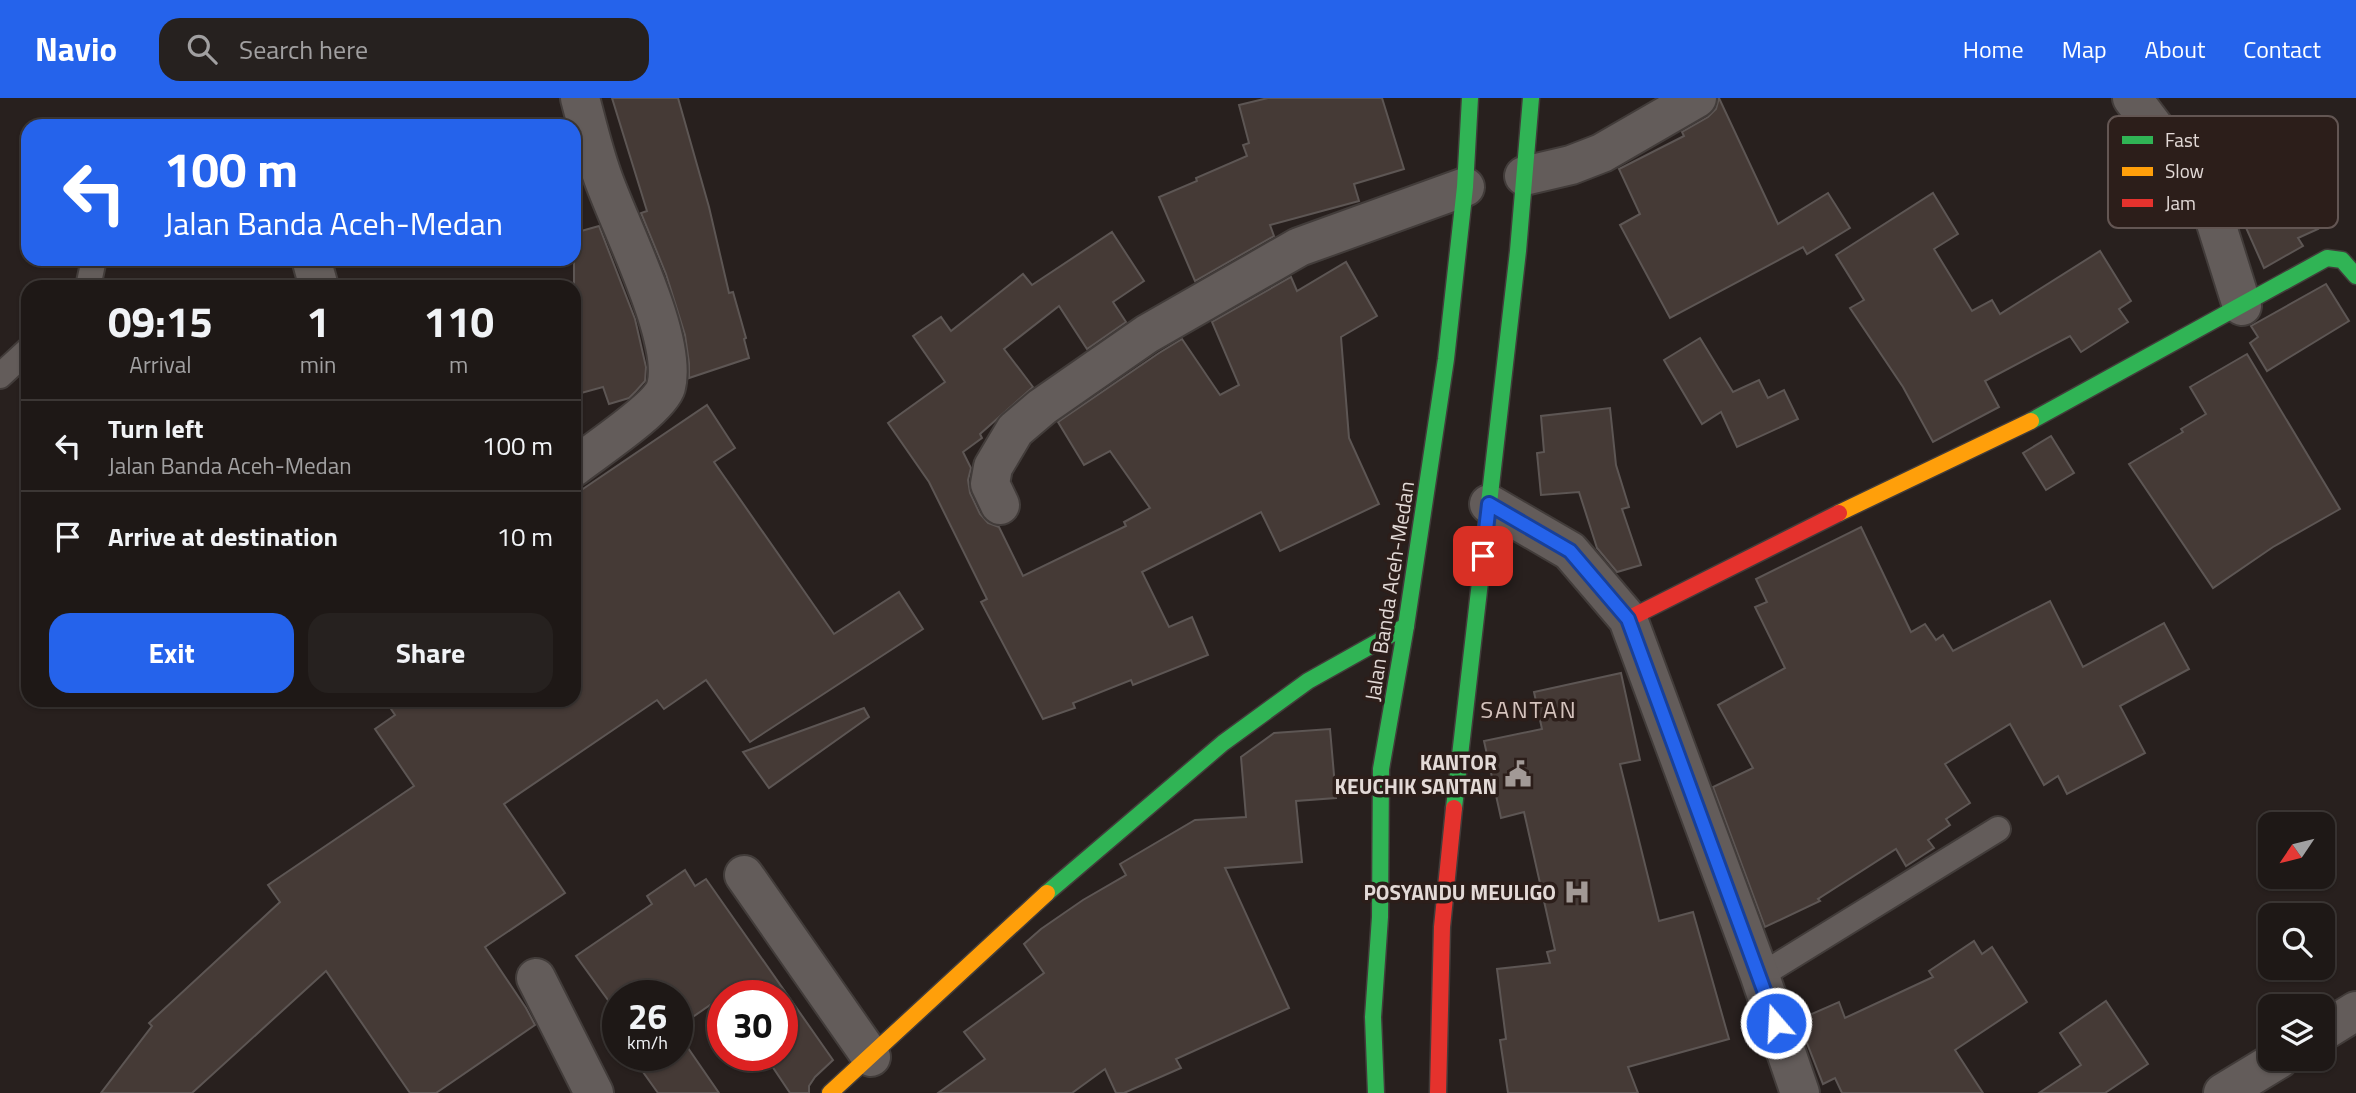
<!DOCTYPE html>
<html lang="en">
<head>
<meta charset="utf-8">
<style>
  :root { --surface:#1e1816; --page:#26211f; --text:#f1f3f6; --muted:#a1a0a1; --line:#3c3735; --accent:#2563eb }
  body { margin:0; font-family:"Titillium Web",sans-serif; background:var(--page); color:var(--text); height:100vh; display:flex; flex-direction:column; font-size:26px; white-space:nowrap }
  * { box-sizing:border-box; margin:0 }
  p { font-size:23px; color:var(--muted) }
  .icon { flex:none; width:38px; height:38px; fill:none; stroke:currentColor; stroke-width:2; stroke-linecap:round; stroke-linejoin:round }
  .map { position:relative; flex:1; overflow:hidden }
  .panel { position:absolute; left:21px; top:182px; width:560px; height:427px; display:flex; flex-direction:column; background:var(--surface); border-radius:21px; box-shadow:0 2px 5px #0004,0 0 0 2px var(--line) }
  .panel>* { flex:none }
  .banner { position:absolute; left:21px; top:21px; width:560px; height:147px; border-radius:21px; box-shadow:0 2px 5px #0004,0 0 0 2px var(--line); background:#2563eb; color:#fff; overflow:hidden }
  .needle { width:46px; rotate:235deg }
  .fabs { position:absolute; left:2258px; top:714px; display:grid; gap:14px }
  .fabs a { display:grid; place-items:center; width:77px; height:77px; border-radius:14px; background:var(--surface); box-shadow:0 2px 5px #0004,0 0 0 2px var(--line); font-size:35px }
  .speed { position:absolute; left:602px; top:882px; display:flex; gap:14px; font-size:35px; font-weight:700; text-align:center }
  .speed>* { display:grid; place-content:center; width:91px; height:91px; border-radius:50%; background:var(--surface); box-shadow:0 2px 5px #0004,0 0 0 2px var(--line); line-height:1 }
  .speed small { font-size:18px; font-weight:400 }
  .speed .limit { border:10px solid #d22; background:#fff; color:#111 }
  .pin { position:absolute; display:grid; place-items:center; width:60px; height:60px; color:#fff; margin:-30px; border-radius:14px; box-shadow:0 4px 10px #0006 }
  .me { position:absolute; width:77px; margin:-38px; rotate:341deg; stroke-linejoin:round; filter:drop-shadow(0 0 5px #0008) }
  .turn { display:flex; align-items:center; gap:24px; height:147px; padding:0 28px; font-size:32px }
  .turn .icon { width:91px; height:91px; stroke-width:2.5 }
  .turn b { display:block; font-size:49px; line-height:60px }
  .eta { display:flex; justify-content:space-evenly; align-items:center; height:119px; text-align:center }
  .eta b { font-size:42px; font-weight:700; line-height:49px }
  .primary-button { display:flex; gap:14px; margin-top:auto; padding:14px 28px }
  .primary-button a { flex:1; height:80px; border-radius:21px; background:var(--accent); color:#fff; font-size:28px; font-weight:700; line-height:80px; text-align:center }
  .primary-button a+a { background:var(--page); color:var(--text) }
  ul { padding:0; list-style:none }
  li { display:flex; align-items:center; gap:21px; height:91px; padding:0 28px; border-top:2px solid var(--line) }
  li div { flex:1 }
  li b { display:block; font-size:26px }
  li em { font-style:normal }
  header { display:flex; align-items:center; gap:42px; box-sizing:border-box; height:98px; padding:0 35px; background:var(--accent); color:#fff }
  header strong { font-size:33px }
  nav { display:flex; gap:38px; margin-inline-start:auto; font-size:24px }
  .search { width:490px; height:63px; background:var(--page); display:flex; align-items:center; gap:18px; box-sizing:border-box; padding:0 24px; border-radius:21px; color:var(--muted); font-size:26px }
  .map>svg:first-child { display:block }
  .building { fill:#453a36; stroke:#5d5654; stroke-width:2 }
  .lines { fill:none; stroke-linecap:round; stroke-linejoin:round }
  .lane-casing { stroke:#423c3a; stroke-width:28 }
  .street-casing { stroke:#423c3a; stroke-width:42 }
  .fast-casing { stroke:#423c3a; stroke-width:19 }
  .slow-casing { stroke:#423c3a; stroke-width:19 }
  .jam-casing { stroke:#423c3a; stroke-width:19 }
  .lane { stroke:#635c5a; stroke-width:24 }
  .street { stroke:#635c5a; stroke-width:38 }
  .fast { stroke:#30b455; stroke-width:16 }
  .slow { stroke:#ff9f0a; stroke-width:16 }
  .jam { stroke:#e5322d; stroke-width:16 }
  .route-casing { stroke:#184099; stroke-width:18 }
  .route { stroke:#2563eb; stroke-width:12 }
  .labels { text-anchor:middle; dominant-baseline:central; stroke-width:7; stroke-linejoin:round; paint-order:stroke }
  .street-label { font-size:21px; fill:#e3dad7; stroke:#2c1e1a }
  .poi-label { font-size:21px; font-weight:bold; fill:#e3dad7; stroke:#2c1e1a; text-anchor:end }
  .quarter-label { font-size:24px; letter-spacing:2px; fill:#d5c3bd; stroke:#2c1e1a }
  .key { fill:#2c1e1a; stroke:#635653; stroke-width:2 }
  .key-label { font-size:19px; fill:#e3dad7 }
</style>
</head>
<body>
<header>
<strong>Navio</strong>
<div class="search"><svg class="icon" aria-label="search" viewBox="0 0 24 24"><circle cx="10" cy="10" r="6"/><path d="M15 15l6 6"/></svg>Search here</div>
<nav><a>Home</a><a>Map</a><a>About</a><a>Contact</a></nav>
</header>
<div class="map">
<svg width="2356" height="995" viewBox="0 0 2356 995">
  <rect width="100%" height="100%" fill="#28201e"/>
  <!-- building -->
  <g class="building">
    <path d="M 612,0 L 678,0 L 709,109 L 729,195 L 733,194 L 746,240 L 744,241 L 749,260 L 689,280 L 689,265 L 685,237 L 666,176 L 641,115 L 647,113 Z"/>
    <path d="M 1268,0 L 1382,0 L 1404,71 L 1354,86 L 1359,103 L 1270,127 L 1274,138 L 1195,183 L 1159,99 L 1197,83 L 1196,80 L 1247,58 L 1243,47 L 1249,45 L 1239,7 Z"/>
    <path d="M 1719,0 L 1778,126 L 1828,95 L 1850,130 L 1807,156 L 1803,149 L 1670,220 L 1620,127 L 1640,116 L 1619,71 L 1684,38 L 1682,34 L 1708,19 L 1716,11 Z"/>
    <path d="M 2270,23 L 2318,131 L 2298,140 L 2303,148 L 2264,170 L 2210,49 Z"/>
    <path d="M 1933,95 L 1958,136 L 1934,151 L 1972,213 L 1992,202 L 2000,216 L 2100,153 L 2131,203 L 2119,211 L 2128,224 L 2081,254 L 2070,238 L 1985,283 L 1999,309 L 1933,344 L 1903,289 L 1850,210 L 1864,202 L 1836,157 Z"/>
    <path d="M 599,128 L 635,221 L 646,269 L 645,283 L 636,293 L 629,300 L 609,306 L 603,289 L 574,297 L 574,135 Z"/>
    <path d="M 1112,134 L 1144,183 L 1113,204 L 1126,224 L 1087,251 L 1059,208 L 1004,251 L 1033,289 L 980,336 L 982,340 L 963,354 L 971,370 L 968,382 L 970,395 L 980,416 L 988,425 L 999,429 L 1023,478 L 1126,428 L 1124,424 L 1150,410 L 1110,353 L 1084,367 L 1058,324 L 1159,255 L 1182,241 L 1220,297 L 1239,287 L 1212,224 L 1291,179 L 1297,193 L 1346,164 L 1377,218 L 1341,239 L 1349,340 L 1379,406 L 1280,453 L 1261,414 L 1142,474 L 1169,529 L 1192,519 L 1208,557 L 1133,587 L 1131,582 L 1073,605 L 1075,610 L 1043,621 L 981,504 L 987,501 L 929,384 L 888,325 L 945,284 L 913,238 L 941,219 L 951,233 L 1023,176 L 1032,187 Z"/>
    <path d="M 2326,186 L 2349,223 L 2267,273 L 2250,245 L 2258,239 L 2251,228 Z"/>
    <path d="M 1700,240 L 1733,294 L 1759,282 L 1768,300 L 1784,292 L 1798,321 L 1737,349 L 1721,314 L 1702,326 L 1664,262 Z"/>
    <path d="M 2247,256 L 2340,411 L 2273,449 L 2213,490 L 2129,366 L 2183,334 L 2181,331 L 2206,316 L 2190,289 Z"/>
    <path d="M 707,307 L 735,350 L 714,364 L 834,536 L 899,494 L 923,531 L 750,644 L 706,582 L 664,611 L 657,602 L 504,706 L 565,795 L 485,849 L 526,910 L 535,927 L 436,995 L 410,995 L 326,873 L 192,995 L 101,995 L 152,928 L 149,925 L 280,804 L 268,787 L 414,688 L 375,631 L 395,617 L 385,602 L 574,602 L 574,397 Z"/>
    <path d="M 1610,310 L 1616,367 L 1629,409 L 1622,411 L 1641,467 L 1617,474 L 1597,450 L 1579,394 L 1541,397 L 1537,355 L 1544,354 L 1541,318 Z"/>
    <path d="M 2051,338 L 2074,375 L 2046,392 L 2023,355 Z"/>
    <path d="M 1861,429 L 1911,534 L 1925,526 L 1936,542 L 1943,537 L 1953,553 L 2050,503 L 2083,569 L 2164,525 L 2189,571 L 2120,608 L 2145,655 L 2067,696 L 2058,678 L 2044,687 L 2010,626 L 1945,666 L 1970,705 L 1946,721 L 1950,727 L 1928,742 L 1934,750 L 1906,768 L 1896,751 L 1818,801 L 1820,803 L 1765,829 L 1713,689 L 1753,670 L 1718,607 L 1785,570 L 1755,509 L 1767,504 L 1756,481 Z"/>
    <path d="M 1621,575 L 1640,662 L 1620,666 L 1659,823 L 1693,814 L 1729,941 L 1628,969 L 1638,995 L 1508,995 L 1500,942 L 1506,941 L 1497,871 L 1550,865 L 1547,854 L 1555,852 L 1524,714 L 1501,720 L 1484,643 L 1542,631 L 1534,594 Z"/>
    <path d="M 864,610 L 869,619 L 769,690 L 743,654 Z"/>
    <path d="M 1330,631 L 1336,700 L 1296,703 L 1302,764 L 1225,770 L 1289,910 L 1176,961 L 1181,970 L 1124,995 L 1116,995 L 1105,971 L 1072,995 L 938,995 L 985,961 L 964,934 L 1044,875 L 1024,846 L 1041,831 L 1083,802 L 1126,777 L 1120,766 L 1195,722 L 1246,719 L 1241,659 L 1274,635 Z"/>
    <path d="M 685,772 L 695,788 L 706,781 L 833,962 L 815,979 L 809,988 L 809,995 L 790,995 L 766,959 L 782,957 L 782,898 L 723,898 L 687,923 L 689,926 L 677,934 L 677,898 L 618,898 L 618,933 L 605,914 L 613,909 L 576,858 L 652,806 L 647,798 Z"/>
    <path d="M 1974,843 L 1982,856 L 1992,849 L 2027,904 L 1955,952 L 1983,995 L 1842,995 L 1835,980 L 1823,986 L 1798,922 L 1839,904 L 1845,920 L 1933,879 L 1929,873 Z"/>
    <path d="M 2106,903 L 2148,966 L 2105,995 L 2039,995 L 2081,967 L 2060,935 Z"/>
    <path d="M 677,934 L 719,995 L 658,995 L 643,974 L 634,957 L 677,957 Z"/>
  </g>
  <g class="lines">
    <!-- lane casing -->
    <g class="lane-casing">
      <g id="lane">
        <path d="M 88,189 L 94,161"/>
        <path d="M 0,278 L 28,252"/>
        <path d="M 1760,878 L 1998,731"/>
      </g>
    </g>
    <!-- street casing -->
    <g class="street-casing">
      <g id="street">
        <path d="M 2132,0 L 2166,45 L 2214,119 L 2242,208"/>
        <path d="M 1524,78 L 1571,67 L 1602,55 L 1697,0"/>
        <path d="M 314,161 L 312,164 L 319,189"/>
        <path d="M 574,369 C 593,354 660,310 666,289 C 679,241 619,127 602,77 C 593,52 587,26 580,0"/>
        <path d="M 1489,406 L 1570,453 L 1628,521 L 1760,878 L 1800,995"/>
        <path d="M 1000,407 L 990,386 L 993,369 L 1015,332 L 1042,309 L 1147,236 L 1299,149 L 1465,89"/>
        <path d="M 744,777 L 871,959"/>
        <path d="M 536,880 L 594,995"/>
        <path d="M 2322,934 L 2356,913"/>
        <path d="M 2223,995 L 2279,961"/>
      </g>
    </g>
    <!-- fast casing -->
    <g class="fast-casing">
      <g id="fast">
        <path d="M 2031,323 L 2327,160 L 2342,162 L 2356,178"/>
        <path d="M 1454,710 L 1518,153 L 1531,0"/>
        <path d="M 1047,795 L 1223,645 L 1308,583 L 1406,528"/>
        <path d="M 1376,995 L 1373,919 L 1380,819 L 1381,671 L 1406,528 L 1446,261 L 1465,89 L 1470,0"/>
      </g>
    </g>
    <!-- slow casing -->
    <g class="slow-casing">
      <g id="slow">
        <path d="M 1839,415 L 2031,323"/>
        <path d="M 830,995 L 1047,795"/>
      </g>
    </g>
    <!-- jam casing -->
    <g class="jam-casing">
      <g id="jam">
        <path d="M 1628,521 L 1839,415"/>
        <path d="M 1438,995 L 1442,829 L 1454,710"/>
      </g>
    </g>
    <!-- lane -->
    <use href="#lane" class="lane"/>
    <!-- street -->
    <use href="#street" class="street"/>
    <!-- fast -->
    <use href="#fast" class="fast"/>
    <!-- slow -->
    <use href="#slow" class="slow"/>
    <!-- jam -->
    <use href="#jam" class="jam"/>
  </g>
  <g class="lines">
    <!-- route casing -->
    <g class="route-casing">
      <path id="route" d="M 1483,458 L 1489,406 L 1570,453 L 1628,521 L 1776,925"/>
    </g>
    <!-- route -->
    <use href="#route" class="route"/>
  </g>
  <!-- icons -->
  <defs>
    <g id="civic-bare" transform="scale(2.1)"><path d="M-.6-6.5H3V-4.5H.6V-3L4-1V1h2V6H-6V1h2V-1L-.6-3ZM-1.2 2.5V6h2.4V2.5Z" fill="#a29996" stroke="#2c1e1a" stroke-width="2.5" paint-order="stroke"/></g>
    <g id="hospital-bare" transform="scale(2.1)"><path d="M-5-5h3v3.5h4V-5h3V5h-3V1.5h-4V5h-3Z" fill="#a29996" stroke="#2c1e1a" stroke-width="2.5" paint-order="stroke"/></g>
  </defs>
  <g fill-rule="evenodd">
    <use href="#civic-bare" x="1518" y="676"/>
    <use href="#hospital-bare" x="1577" y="794"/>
  </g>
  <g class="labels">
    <!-- street labels -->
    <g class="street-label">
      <text transform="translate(1389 493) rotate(-81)">Jalan Banda Aceh-Medan</text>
    </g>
    <!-- poi labels -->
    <g class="poi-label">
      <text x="1497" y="664">KANTOR<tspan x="1497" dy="24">KEUCHIK SANTAN</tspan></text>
      <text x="1556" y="794">POSYANDU MEULIGO</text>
    </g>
    <!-- quarter labels -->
    <g class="quarter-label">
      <text x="1529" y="611">SANTAN</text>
    </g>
  </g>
  <!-- legend -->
  <rect x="2108" y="18" width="230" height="112" rx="10" class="key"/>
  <rect x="2122" y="38" width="31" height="8" fill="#30b455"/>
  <rect x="2122" y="69" width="31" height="9" fill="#ff9f0a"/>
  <rect x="2122" y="101" width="31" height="8" fill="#e5322d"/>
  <g class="key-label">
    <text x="2165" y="49">Fast</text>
    <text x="2165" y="80">Slow</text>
    <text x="2165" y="112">Jam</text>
  </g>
</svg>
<div class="fabs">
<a><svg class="needle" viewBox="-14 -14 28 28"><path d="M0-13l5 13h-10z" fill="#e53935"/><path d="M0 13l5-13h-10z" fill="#a1a0a1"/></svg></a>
<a><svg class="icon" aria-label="search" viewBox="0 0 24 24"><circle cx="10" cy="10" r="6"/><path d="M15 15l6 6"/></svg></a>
<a><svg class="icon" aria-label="layers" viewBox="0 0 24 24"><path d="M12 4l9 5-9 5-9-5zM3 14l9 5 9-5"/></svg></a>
</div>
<div class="speed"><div>26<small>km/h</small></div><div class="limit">30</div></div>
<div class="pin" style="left:1483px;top:458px;background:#d93025"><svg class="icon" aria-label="arrive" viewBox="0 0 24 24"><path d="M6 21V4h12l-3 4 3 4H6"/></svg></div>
<svg class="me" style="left:1776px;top:925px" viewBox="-20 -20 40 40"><circle r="17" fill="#2563eb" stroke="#fff" stroke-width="3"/><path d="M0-11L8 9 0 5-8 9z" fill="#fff"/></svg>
<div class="banner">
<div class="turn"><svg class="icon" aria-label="left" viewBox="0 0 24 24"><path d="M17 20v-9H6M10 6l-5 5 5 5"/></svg><div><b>100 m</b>Jalan Banda Aceh-Medan</div></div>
</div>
<section class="panel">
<div class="eta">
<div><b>09:15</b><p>Arrival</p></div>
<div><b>1</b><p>min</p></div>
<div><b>110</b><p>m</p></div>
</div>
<ul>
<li><svg class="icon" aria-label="left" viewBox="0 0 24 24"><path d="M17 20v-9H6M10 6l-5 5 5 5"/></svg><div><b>Turn left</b><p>Jalan Banda Aceh-Medan</p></div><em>100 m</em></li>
<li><svg class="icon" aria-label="arrive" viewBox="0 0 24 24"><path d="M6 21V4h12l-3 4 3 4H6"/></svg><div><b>Arrive at destination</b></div><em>10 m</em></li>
</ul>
<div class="primary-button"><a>Exit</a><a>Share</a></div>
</section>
</div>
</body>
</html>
